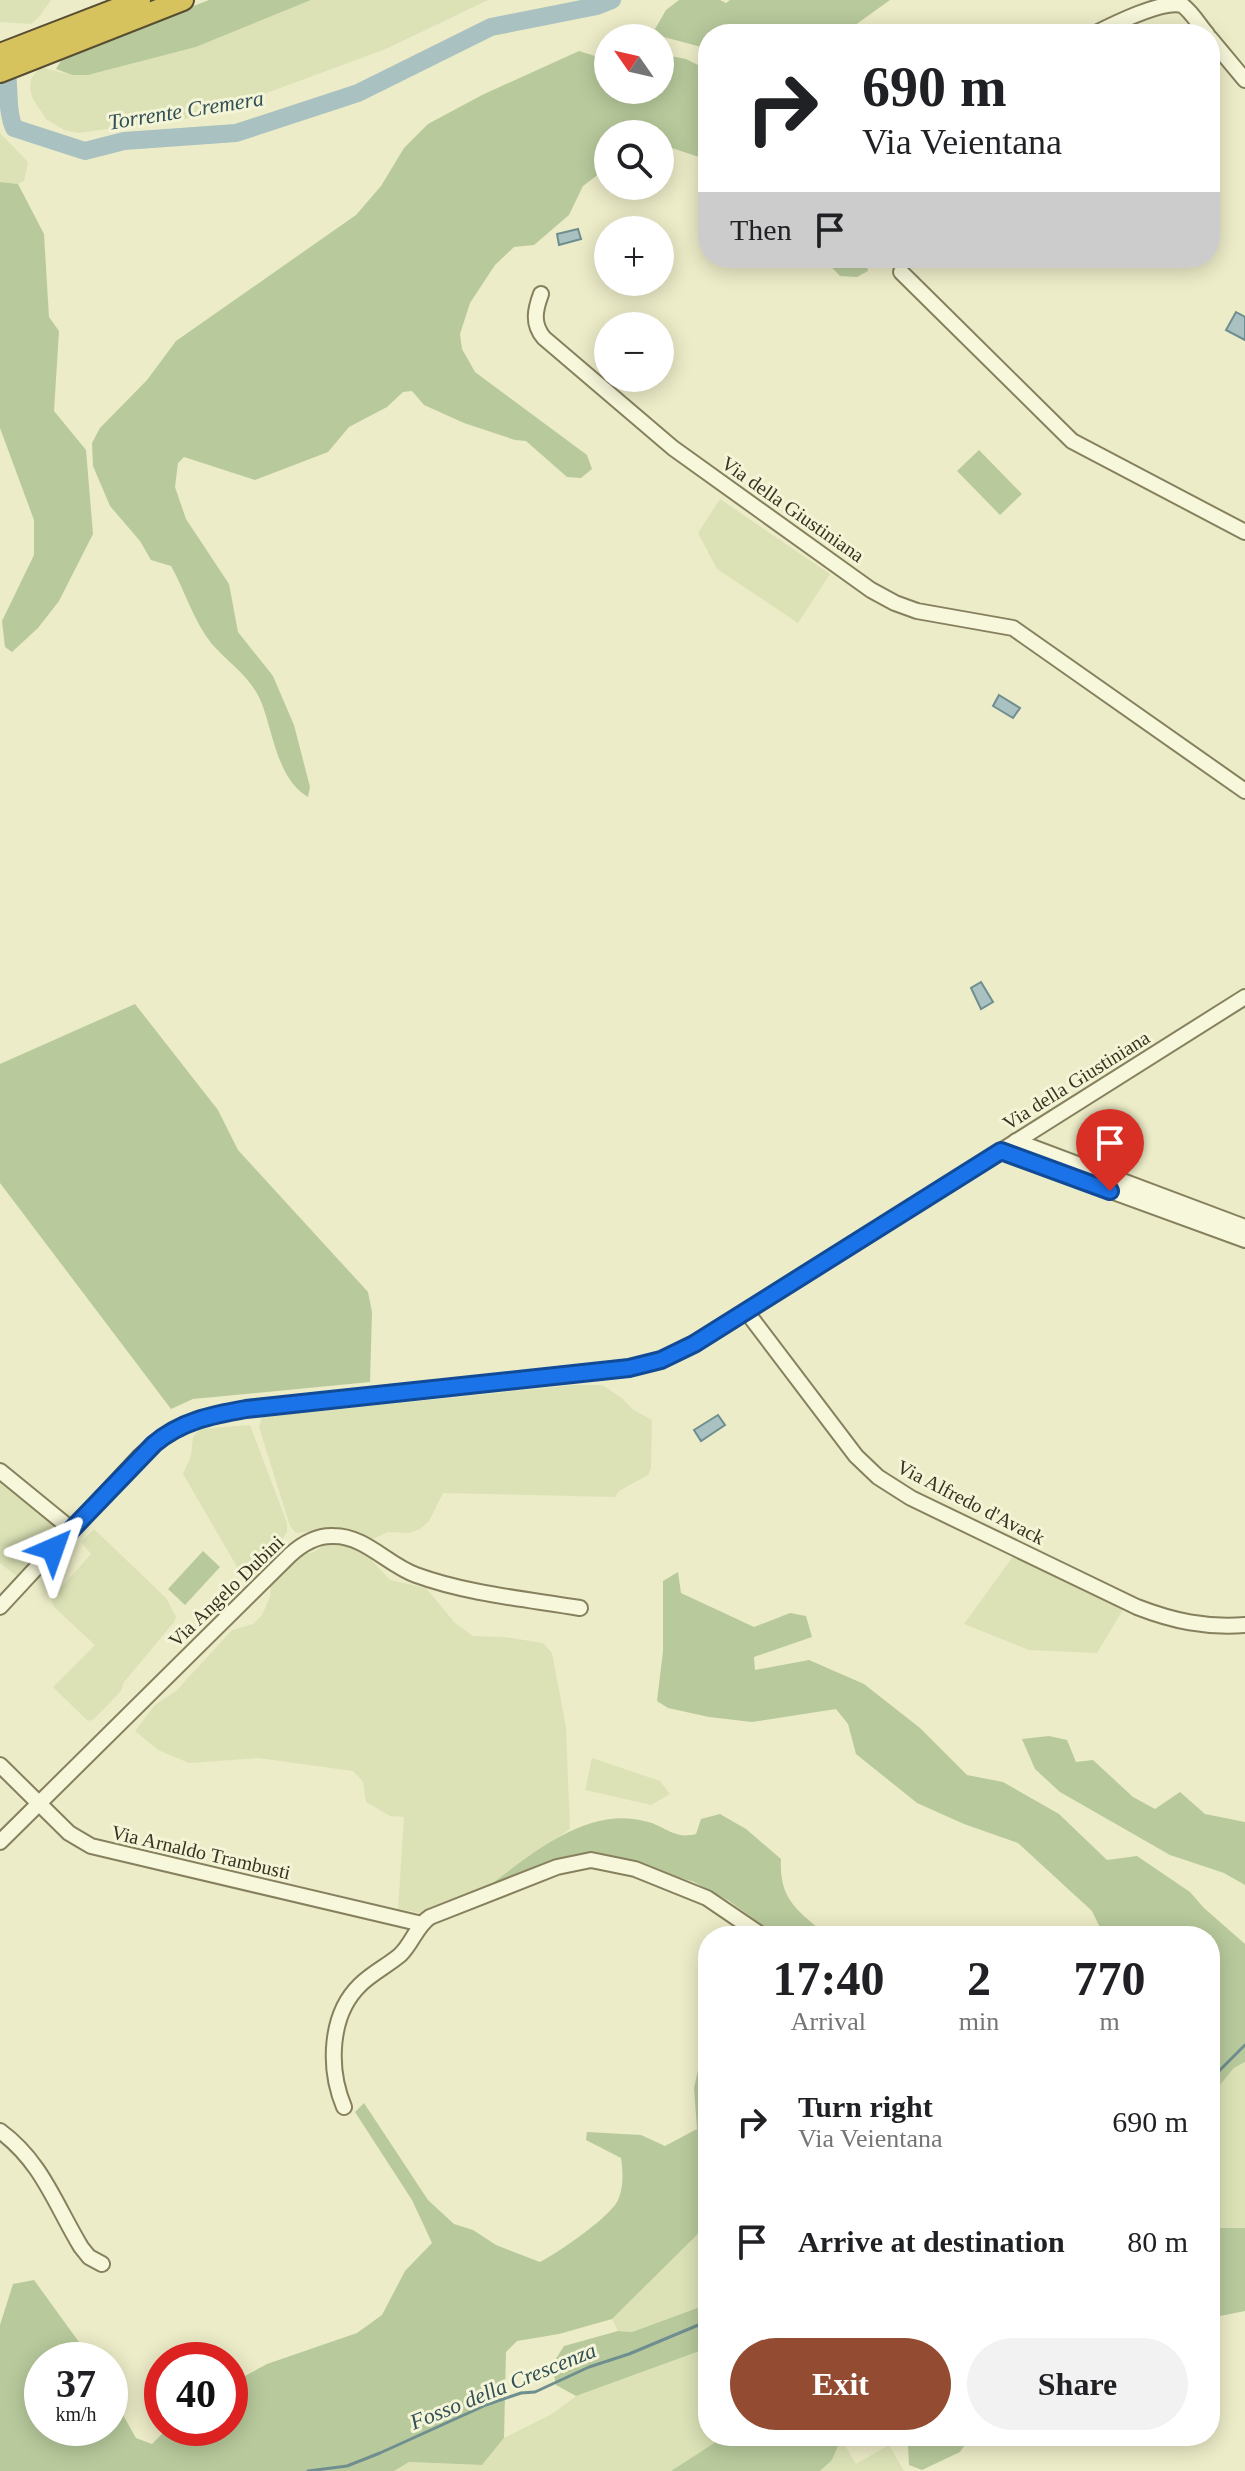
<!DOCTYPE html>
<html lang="en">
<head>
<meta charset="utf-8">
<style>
  :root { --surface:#fff; --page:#f2f2f2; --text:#202124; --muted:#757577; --accent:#934c31 }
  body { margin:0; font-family:Georgia,serif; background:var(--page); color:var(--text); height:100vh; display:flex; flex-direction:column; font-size:30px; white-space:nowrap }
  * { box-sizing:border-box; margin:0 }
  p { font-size:26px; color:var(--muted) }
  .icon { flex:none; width:44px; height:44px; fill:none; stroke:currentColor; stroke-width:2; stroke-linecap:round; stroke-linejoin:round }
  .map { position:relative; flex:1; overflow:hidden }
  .details { position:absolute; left:698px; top:1926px; width:522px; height:520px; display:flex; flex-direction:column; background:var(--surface); border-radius:32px; box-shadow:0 4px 20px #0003 }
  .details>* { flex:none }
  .banner { position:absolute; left:698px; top:24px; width:522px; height:244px; border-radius:32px; box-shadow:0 4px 20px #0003; background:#fff; color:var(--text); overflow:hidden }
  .needle { width:52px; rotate:304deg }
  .tools { position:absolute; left:594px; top:24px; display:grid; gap:16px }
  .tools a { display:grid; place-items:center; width:80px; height:80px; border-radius:50%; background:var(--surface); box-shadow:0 4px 20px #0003; font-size:40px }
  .speed { position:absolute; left:24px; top:2342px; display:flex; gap:16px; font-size:40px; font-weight:700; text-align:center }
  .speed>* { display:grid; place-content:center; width:104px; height:104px; border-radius:50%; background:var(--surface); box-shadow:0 4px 20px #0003; line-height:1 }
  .speed small { font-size:20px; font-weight:400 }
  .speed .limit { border:12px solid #d22; background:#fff; color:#111 }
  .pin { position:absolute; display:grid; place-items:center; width:68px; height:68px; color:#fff; margin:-82px -34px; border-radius:50% 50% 50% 0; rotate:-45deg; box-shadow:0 0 8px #0007 }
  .pin .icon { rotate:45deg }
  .me { position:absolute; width:88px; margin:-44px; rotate:43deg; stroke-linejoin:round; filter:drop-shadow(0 0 6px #0008) }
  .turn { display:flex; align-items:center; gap:28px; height:168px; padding:0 32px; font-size:36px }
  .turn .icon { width:104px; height:104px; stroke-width:2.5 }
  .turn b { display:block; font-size:56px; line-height:68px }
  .then { display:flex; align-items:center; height:76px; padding:0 32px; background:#0003; gap:16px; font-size:30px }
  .eta { display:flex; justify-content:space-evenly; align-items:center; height:136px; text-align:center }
  .eta b { font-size:48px; font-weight:700; line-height:56px }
  .action { display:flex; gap:16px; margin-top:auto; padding:16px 32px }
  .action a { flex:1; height:92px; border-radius:48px; background:var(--accent); color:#fff; font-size:32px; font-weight:700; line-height:92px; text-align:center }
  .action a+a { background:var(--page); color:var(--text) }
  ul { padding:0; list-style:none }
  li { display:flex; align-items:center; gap:24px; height:120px; padding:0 32px }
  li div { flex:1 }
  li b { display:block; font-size:30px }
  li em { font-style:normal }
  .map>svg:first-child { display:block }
  .farmland { fill:#dce2b6 }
  .green { fill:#b8ca9c }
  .water { fill:#a9c1c0; stroke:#6f8e8f; stroke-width:2 }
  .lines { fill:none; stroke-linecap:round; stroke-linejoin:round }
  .stream { stroke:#6f8e8f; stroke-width:3 }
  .river { stroke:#a9c1c0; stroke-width:18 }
  .minor-casing { stroke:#87805e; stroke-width:18 }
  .highway-casing { stroke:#564d32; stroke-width:24 }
  .minor { stroke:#f7f7db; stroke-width:14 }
  .highway { stroke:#d6c35e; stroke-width:20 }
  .route-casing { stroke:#114b97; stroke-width:20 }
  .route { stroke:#1a73e8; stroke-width:14 }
  .labels { text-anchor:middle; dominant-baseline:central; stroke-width:6; stroke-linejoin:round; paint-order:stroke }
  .street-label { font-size:20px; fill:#393321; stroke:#f4f4d7 }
  .water-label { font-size:22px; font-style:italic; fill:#314f57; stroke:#f4f4d7 }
</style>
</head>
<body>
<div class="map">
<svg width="1245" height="2471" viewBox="0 0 1245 2471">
  <rect width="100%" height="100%" fill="#ececc8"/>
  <!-- farmland -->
  <g class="farmland">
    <path d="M 0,0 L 51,0 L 39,17 L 31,24 L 0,22 Z"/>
    <path d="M 311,0 L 488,0 L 388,48 L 205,116 L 78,133 L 64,130 L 46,119 L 33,99 L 30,89 L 31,79 L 40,67 L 72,75 L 88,75 L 196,47 Z"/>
    <path d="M 0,133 L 28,162 L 24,181 L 18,184 L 0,182 Z"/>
    <path d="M 720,499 L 830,574 L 798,623 L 717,569 L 698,533 Z"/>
    <path d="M 575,1385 L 602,1385 L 622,1398 L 632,1409 L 652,1420 L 651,1468 L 648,1475 L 619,1491 L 615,1497 L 443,1493 L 429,1521 L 420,1529 L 409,1533 L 388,1532 L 373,1539 L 334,1529 L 296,1533 L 290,1526 L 259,1427 L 262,1417 Z"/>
    <path d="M 250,1425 L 287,1523 L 287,1532 L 282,1540 L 269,1547 L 262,1562 L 249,1579 L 243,1577 L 183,1474 L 191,1456 L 193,1437 L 200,1429 Z"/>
    <path d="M 0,1477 L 62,1528 L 18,1577 L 0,1563 Z"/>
    <path d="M 94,1529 L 166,1598 L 176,1617 L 174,1622 L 124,1682 L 121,1691 L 94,1719 L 88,1721 L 53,1687 L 95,1645 L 54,1607 L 51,1599 L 91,1554 L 81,1542 Z"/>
    <path d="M 334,1539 L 351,1543 L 365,1553 L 390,1580 L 426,1588 L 455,1623 L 473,1636 L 504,1637 L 543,1643 L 552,1653 L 566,1727 L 570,1829 L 493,1883 L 430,1911 L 420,1913 L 398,1909 L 404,1817 L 390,1816 L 366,1802 L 363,1782 L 353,1771 L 258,1758 L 189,1763 L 158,1750 L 135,1731 L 155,1705 L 176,1691 L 232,1630 L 253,1624 L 262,1615 L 270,1597 L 271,1577 L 298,1552 L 312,1553 Z"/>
    <path d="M 1014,1555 L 1124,1608 L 1097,1653 L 1029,1650 L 964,1624 Z"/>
    <path d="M 592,1758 L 660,1781 L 670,1794 L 651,1805 L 585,1790 Z"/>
    <path d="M 1245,2062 L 1245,2228 L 1210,2228 L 1210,2097 L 1234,2068 Z"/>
    <path d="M 708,2224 L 708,2304 L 632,2332 L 618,2331 L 612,2319 Z"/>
    <path d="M 708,2348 L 708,2436 L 725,2436 L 671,2471 L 394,2471 L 409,2462 L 482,2465 L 504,2438 L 552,2414 L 576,2396 Z"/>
    <path d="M 840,2437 L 856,2464 L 889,2445 L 904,2471 L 820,2471 L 832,2460 Z"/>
  </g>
  <!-- green -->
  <g class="green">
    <path d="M 209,0 L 311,0 L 196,47 L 88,75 L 72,75 L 56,69 L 62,59 L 69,54 Z"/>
    <path d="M 679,0 L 720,0 L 726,3 L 730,0 L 890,0 L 847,31 L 825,34 L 708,34 L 708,47 L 705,48 L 664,37 L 655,29 L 666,10 Z"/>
    <path d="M 579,51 L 608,60 L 608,90 L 660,90 L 660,54 L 686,59 L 708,70 L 708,160 L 669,147 L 660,149 L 660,134 L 608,134 L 608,167 L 583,186 L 569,215 L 534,245 L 514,247 L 495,265 L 470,303 L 460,334 L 462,349 L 475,372 L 587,455 L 592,469 L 581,478 L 567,477 L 526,441 L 515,440 L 464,423 L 424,405 L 412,391 L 403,392 L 387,407 L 349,427 L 328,452 L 255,480 L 184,457 L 178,463 L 175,487 L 186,519 L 229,584 L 238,632 L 273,676 L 294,725 L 310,787 L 308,797 C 278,780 273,733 262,704 C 251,676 229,664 211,643 C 193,620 185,591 171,566 L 151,560 L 140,541 L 110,506 L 93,466 L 92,443 L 100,428 L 147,380 L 176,341 L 356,215 L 381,186 L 404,148 L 428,124 L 482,95 Z"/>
    <path d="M 0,182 L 18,184 L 44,234 L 49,317 L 59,331 L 54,411 L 86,450 L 93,534 L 59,601 L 38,628 L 12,652 L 5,647 L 2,621 L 34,555 L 34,520 L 0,428 Z"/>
    <path d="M 823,258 L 866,258 L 868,271 L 857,277 L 840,276 Z"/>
    <path d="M 979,450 L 1022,494 L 1000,515 L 957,471 Z"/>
    <path d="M 135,1004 L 218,1110 L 238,1150 L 368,1292 L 372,1312 L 370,1382 L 193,1399 L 171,1409 L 0,1183 L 0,1064 Z"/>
    <path d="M 203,1551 L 220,1567 L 185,1605 L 168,1589 Z"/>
    <path d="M 678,1572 L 681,1593 L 754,1627 L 790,1613 L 806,1616 L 812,1637 L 754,1657 L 755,1670 L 809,1660 L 864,1684 L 920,1728 L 967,1775 L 1003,1782 L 1059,1814 L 1107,1860 L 1137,1856 L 1190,1892 L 1204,1908 L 1245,1944 L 1245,2062 L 1234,2068 L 1210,2097 L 1210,1936 L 1104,1936 L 1092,1911 L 1018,1843 L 964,1824 L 917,1803 L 856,1754 L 848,1724 L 836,1709 L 752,1722 L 709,1717 L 668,1708 L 657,1701 L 663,1651 L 663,1581 Z"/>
    <path d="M 1049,1736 L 1067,1740 L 1076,1762 L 1093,1760 L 1133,1797 L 1155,1809 L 1180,1792 L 1205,1814 L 1245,1822 L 1245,1885 L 1224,1873 L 1170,1855 L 1060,1792 L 1035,1769 L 1022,1739 Z"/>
    <path d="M 720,1814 L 746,1829 L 781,1859 C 779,1901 798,1910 827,1936 L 777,1936 L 729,1901 L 694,1882 L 616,1858 L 499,1886 L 493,1883 C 534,1852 588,1807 644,1821 C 665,1825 673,1840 696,1834 L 701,1819 Z"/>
    <path d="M 708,2060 L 708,2224 L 612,2319 L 559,2334 L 517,2341 L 506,2352 L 504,2438 L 482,2465 L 409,2462 L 394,2471 L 0,2471 L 0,2325 L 13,2284 L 34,2280 L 92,2360 L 42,2360 L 42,2428 L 110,2428 L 110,2392 L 136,2438 L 152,2444 L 168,2428 L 230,2428 L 230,2384 L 267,2364 L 357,2333 L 382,2315 L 405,2271 L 432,2243 L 412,2200 L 355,2112 L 364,2103 L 428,2200 L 454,2224 L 473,2230 L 496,2245 L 540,2262 C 558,2253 607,2219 617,2202 C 624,2189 623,2171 621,2158 L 586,2140 L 587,2132 L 641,2135 L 665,2146 L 697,2129 L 694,2088 L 700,2061 Z"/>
    <path d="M 1210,2228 L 1245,2228 L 1245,2311 L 1210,2318 Z"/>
    <path d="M 708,2304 L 708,2348 L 576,2396 L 556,2385 L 552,2365 L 564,2346 L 618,2331 L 632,2332 Z"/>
    <path d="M 725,2436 L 842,2436 L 832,2460 L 820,2471 L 671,2471 Z"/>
    <path d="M 902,2436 L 971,2436 L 960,2452 L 922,2470 L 909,2465 L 908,2446 Z"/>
  </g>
  <!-- water -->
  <g class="water">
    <path d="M 578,229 L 581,239 L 559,245 L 557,234 Z"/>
    <path d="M 1236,312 L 1245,317 L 1245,340 L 1226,330 Z"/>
    <path d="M 999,695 L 1020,708 L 1013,718 L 993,706 Z"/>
    <path d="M 981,982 L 993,1002 L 981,1009 L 971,988 Z"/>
    <path d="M 718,1415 L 725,1425 L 701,1441 L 694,1430 Z"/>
  </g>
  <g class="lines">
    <!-- stream -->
    <g class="stream">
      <path d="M 1210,2080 L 1245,2045"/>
      <path d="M 308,2471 L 347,2466 L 380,2453 L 486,2405 L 521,2393 L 535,2392 L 589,2367 L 629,2354 L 708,2321"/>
    </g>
    <!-- river -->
    <path class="river" d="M 2,58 C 13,80 4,106 14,128 L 85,151 L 124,141 L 236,133 L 358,93 L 491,27 L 597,6 L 612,0"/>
    <!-- minor casing -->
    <g class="minor-casing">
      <g id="minor">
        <path d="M 1094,34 C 1114,24 1162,0 1182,5 C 1192,12 1199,25 1207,34"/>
        <path d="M 1210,38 L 1245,80"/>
        <path d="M 901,272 L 1072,441 L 1245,532"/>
        <path d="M 541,294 C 535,310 532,324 544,338 L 673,448 L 871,590 L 895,603 L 917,611 L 1013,628 L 1245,791"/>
        <path d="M 1016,1141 L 1245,1227"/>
        <path d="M 1001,1151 L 1245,1240"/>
        <path d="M 746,1311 L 856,1456 L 878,1477 L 911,1498 L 1137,1607 C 1173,1621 1206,1628 1245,1625"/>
        <path d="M 0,1471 L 71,1529"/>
        <path d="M 0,1607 L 139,1457 C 174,1425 200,1417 246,1409 L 629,1368 L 661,1360 L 706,1337 L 1245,997"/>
        <path d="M 0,1765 L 69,1833 L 91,1846 L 422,1924"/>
        <path d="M 0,1842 L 290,1555 C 302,1544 316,1535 334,1536 C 365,1536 388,1565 416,1575 C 468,1594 526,1599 580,1608"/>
        <path d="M 344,2107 C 328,2069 329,2015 360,1985 C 372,1973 387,1966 400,1955 C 412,1944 417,1925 430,1917 L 557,1867 L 591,1860 L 635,1869 L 707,1898 L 763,1936"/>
        <path d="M 0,2131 C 42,2162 55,2204 81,2247 L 89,2257 L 102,2264"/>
      </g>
    </g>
    <!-- highway casing -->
    <g class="highway-casing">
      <g id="highway">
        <path d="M 0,54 L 140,0"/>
        <path d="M 0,72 L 183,0"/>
      </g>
    </g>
    <!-- minor -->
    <use href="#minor" class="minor"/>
    <!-- highway -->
    <use href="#highway" class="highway"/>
  </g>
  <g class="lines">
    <!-- route casing -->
    <g class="route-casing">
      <path id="route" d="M 53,1549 L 154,1444 C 181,1421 212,1415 246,1409 L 629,1368 L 661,1360 L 694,1344 L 1001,1151 L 1110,1191"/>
    </g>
    <!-- route -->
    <use href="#route" class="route"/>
  </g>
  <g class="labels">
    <!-- street labels -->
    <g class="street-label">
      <text transform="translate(793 509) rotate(35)">Via della Giustiniana</text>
      <text transform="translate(1076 1080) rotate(-32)">Via della Giustiniana</text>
      <text transform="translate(971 1502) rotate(27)">Via Alfredo d'Avack</text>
      <text transform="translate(226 1591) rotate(-44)">Via Angelo Dubini</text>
      <text transform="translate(201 1852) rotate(13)">Via Arnaldo Trambusti</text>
    </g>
    <!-- water labels -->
    <g class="water-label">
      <text transform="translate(186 110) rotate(-9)">Torrente Cremera</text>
      <text transform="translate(503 2386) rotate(-22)">Fosso della Crescenza</text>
    </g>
  </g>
</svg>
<div class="tools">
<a><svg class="needle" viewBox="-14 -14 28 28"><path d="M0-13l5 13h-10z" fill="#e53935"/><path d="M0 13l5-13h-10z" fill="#757577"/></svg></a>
<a><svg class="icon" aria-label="search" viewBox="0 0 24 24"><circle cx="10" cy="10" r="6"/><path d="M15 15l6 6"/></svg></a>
<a>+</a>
<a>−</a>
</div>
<div class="speed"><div>37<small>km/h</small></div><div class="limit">40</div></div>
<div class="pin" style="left:1110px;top:1191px;background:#d93025"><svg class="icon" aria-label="arrive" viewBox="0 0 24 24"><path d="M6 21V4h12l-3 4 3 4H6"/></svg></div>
<svg class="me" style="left:53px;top:1549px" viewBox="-20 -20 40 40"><path d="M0-17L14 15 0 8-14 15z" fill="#1a73e8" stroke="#fff" stroke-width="4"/></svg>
<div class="banner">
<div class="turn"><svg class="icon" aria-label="right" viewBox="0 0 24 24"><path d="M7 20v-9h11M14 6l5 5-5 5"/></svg><div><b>690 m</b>Via Veientana</div></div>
<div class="then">Then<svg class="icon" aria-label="arrive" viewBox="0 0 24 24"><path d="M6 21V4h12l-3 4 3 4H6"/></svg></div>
</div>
<section class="details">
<div class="eta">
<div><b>17:40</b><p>Arrival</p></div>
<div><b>2</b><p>min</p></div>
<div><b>770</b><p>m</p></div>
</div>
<ul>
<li><svg class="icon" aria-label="right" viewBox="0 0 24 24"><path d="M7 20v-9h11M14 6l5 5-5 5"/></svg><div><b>Turn right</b><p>Via Veientana</p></div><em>690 m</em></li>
<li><svg class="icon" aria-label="arrive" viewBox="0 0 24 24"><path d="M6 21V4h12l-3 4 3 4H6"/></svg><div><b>Arrive at destination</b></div><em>80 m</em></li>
</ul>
<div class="action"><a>Exit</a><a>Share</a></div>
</section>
</div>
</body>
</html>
